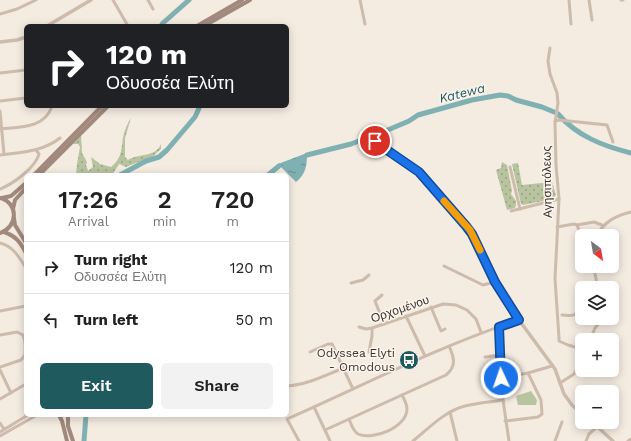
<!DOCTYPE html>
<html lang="en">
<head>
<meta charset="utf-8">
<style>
  :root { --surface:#fff; --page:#f2f2f2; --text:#222; --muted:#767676; --line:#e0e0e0; --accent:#1f5a5e }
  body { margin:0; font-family:"Work Sans",sans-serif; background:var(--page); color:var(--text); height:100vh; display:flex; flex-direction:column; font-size:15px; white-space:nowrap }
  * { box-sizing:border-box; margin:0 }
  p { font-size:13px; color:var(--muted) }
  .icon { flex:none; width:22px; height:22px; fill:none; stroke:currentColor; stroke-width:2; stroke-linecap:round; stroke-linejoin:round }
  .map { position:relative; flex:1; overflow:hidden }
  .drawer { position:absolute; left:24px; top:173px; width:265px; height:244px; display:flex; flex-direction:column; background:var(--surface); border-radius:6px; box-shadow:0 2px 10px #0003 }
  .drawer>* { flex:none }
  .hud { position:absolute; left:24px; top:24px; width:265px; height:84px; border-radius:6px; box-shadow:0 2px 10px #0003; background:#202124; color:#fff; overflow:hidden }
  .needle { width:26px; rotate:149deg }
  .buttons { position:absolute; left:575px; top:229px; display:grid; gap:8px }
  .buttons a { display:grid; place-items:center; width:44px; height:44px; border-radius:6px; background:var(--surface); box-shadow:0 2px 10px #0003; font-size:20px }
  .pin { position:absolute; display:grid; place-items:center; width:34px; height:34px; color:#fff; margin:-17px; border:2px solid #fff; border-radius:50%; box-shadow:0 1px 4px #0007 }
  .me { position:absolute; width:44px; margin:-22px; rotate:357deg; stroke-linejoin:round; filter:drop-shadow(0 0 3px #0008) }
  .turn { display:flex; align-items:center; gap:14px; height:84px; padding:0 16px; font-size:18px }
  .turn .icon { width:52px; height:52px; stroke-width:2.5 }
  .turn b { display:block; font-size:28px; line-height:34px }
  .eta { display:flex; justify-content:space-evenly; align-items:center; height:68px; text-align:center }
  .eta b { font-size:24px; font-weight:600; line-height:28px }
  .button { display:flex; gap:8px; margin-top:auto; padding:8px 16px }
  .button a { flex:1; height:46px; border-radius:6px; background:var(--accent); color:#fff; font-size:16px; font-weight:600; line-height:46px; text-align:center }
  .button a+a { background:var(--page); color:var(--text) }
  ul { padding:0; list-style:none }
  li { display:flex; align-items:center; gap:12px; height:52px; padding:0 16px; border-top:1px solid var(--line) }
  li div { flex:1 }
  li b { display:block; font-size:15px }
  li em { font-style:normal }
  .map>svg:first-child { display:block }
  .grass { fill:url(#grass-dots) }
  .park { fill:#b8c4a0 }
  .water { fill:url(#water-ripples) }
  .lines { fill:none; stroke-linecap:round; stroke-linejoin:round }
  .river { stroke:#7fb0b2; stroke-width:5 }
  .minor { stroke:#cdbbac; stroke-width:3 }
  .tertiary { stroke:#cdbbac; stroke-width:3.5 }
  .secondary { stroke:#a18a7d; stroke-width:4 }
  .route-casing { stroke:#114b97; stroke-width:10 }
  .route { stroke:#1a73e8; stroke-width:7 }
  .slow { stroke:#f59e0b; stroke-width:7 }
  .labels { text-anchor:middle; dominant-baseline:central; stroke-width:3; stroke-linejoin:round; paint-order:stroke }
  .street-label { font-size:12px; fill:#3b302b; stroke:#fbf5ee }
  .poi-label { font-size:12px; fill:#3b302b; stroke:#fbf5ee; text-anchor:end }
  .water-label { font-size:13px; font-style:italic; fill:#1f5a5e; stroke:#fbf5ee }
</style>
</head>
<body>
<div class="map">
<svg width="631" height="441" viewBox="0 0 631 441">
  <defs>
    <pattern id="grass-dots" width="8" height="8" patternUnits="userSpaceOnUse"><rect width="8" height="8" fill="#b8c4a0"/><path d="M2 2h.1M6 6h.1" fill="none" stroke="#97a083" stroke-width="1.8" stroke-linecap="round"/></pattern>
    <pattern id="water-ripples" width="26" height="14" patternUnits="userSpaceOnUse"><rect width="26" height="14" fill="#7fb0b2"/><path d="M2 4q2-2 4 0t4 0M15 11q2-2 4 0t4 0" fill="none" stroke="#699091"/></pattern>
  </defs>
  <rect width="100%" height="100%" fill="#f4ebe1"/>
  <!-- grass -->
  <g class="grass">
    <path d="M 131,118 L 125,138 L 125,157 L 128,160 C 139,153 155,158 161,144 L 161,149 L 153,156 L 126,167 L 119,164 L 112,175 L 76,175 L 77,164 L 80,147 L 78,144 L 73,144 L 81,135 L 82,153 L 87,162 L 86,165 L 88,171 L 93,167 L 91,157 L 100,164 L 111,167 C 122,158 121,151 123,138 C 124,131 127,124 131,118 Z"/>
    <path d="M 502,162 L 507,165 L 512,191 L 511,194 L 516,201 L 516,205 L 515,208 L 507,210 L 496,170 L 501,168 Z"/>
    <path d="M 518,163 L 522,185 L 552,182 L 556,195 L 553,199 L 523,205 L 521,204 L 512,164 Z"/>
  </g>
  <!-- park -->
  <path class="park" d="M 531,391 L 537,400 L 536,405 L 518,405 L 516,396 Z"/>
  <!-- water -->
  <path class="water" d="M 307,153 C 307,165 306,174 296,182 L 278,164 Z"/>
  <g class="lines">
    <!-- river -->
    <g class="river">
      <path d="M 161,26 L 163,23 L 189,0"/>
      <path d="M 558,114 C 577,136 603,146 631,153"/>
      <path d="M 376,135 L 409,121 L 418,115 L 472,100 L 500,95 L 508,96 L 516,100 L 542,107 L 554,112"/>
      <path d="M 307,155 L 351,144 L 367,138"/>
      <path d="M 120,175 L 146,161 L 159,157 L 167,150 L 195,117 L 200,106"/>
      <path d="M 268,175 L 279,166"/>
      <path d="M 84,441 L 86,415"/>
    </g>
    <!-- minor -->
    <g class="minor">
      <path d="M 113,0 L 128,26"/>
      <path d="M 148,0 L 153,9"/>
      <path d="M 360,0 L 365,24"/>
      <path d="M 569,0 L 571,24"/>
      <path d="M 589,0 L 592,20"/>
      <path d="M 621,0 L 623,0"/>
      <path d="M 0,14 L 17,9 L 36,0"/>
      <path d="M 550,48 L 548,61 L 550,74 L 557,93 L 558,103 L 555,123 L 556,165 L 559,199 L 555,279 L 559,338 L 559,341 L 568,345 L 582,349"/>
      <path d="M 0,73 L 26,70"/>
      <path d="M 0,101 L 26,98"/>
      <path d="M 0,111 L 4,154"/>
      <path d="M 555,121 L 559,120 L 607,125 L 613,142"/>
      <path d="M 1,129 C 21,127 45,128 52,106"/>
      <path d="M 0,155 C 22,152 42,152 60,138"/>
      <path d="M 510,167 L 520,209"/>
      <path d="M 0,189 C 13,184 36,167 39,154 L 36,150"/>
      <path d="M 511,211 L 559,199"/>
      <path d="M 577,225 L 594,222 L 602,225"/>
      <path d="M 557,227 L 574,224 L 577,225 L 582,238"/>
      <path d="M 597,236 C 604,221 616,216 631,212"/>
      <path d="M 0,243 C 13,246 19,257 26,268"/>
      <path d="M 444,266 L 483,285 L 495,282"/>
      <path d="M 593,266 L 596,278 L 597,288"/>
      <path d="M 351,283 L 363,280 L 369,275"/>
      <path d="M 382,295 L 375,301 L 384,324"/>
      <path d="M 431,307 L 441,331 L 445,329"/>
      <path d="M 0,311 L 26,306"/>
      <path d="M 562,315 C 571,316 575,316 582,310"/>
      <path d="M 406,316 L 425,356"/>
      <path d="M 359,327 L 366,329 L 372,328 L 443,304 L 456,305 L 467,310 L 476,319 L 481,332"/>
      <path d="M 499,327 L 503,400 L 509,441"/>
      <path d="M 0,335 L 17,332 L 23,335 C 26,341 25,348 25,355 L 21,360 L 0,367"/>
      <path d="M 590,340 L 595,328 L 603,318"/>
      <path d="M 310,352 L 328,344 L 332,344 L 353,389"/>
      <path d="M 369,352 L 372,336 L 372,328"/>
      <path d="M 485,357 L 500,355"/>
      <path d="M 0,370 L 11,393"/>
      <path d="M 501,378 L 528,373 L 552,366"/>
      <path d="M 560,383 L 574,374 L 582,359"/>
      <path d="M 287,386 C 307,385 325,375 344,368"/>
      <path d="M 0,399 L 26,384"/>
      <path d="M 314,407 L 330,441"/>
      <path d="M 450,412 L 457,441"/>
      <path d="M 349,419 C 351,424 353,431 358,434 C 373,441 407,427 407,409 C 407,404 404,399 402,395"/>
      <path d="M 505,421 L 538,417 L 542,414 L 541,400 L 528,373"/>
      <path d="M 0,423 L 4,429"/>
      <path d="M 325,430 L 446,375 C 457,366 454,357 449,346"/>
      <path d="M 0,432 L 28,415"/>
      <path d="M 0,436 L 37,415"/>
      <path d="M 299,441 L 287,419 C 364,385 439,346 519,320"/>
      <path d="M 413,441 C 429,428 445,411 465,406 C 477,403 490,402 503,400"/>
      <path d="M 555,441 L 562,422"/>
      <path d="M 586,441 L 589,434 L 597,427"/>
      <path d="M 628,441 L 631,439"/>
    </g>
    <!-- tertiary -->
    <g class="tertiary">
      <path d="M 47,26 L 91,0"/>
      <path d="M 0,42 L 17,40 L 26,37"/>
      <path d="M 375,141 L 384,148 L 419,172 L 470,229 L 502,293 L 519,320 L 555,369 L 564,394 L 572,405 L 582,414"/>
      <path d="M 592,422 L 613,441"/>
    </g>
    <!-- secondary -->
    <g class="secondary">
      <path d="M 197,26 L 242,0"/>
      <path d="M 204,26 L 250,0"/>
      <path d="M 34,175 L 102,106"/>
      <path d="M 39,175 L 108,106"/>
      <path d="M 0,198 C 19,203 18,227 0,233"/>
      <path d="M 2,198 L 11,196 L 26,183"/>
      <path d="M 13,209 L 15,200 L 26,188"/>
      <path d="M 14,218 L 15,225 L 26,243"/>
      <path d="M 4,232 C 16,236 20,242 26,253"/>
      <path d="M 59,415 L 62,421 L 67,441"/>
      <path d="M 68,415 L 68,426 L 73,441"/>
    </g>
  </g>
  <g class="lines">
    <!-- route casing -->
    <g class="route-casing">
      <path id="route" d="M 375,141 L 384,148 L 419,172 L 466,226 L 472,234 L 495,282 L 519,320 L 499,327 L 501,378"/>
    </g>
    <!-- route -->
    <use href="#route" class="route"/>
    <!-- slow -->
    <path class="slow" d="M 444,201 L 470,230 L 480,250"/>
  </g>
  <!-- icons -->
  <defs>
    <g id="bus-disc" transform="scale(1)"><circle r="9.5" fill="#1f5a5e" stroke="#fbf5ee"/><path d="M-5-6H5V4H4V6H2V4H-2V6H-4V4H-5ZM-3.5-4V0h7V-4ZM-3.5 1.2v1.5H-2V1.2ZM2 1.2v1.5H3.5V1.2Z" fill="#fff"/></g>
  </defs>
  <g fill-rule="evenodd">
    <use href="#bus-disc" x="409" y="360"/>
  </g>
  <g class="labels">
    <!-- street labels -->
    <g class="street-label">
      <text transform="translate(547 182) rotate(-91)">Αγησιπόλεως</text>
      <text transform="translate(400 309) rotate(-19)">Ορχομένου</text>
    </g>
    <!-- poi labels -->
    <g class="poi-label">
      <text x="395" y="353">Odyssea Elyti<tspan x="395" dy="14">- Omodous</tspan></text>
    </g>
    <!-- water labels -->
    <g class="water-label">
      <text transform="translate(462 93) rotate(-14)">Katewa</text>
    </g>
  </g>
</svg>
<div class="buttons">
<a><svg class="needle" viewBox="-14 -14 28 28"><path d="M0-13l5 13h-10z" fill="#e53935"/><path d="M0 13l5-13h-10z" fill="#767676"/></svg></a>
<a><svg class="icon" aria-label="layers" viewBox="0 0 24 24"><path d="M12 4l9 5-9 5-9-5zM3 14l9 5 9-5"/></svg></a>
<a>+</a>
<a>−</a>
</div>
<div class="pin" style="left:375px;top:141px;background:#d93025"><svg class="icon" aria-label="arrive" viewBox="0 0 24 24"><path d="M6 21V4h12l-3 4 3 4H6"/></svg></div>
<svg class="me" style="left:501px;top:378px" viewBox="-20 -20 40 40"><circle r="17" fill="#1a73e8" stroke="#fff" stroke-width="3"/><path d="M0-11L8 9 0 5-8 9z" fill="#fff"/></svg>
<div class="hud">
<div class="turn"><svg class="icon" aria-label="right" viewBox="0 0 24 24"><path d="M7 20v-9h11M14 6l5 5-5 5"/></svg><div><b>120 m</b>Οδυσσέα Ελύτη</div></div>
</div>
<section class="drawer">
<div class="eta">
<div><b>17:26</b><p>Arrival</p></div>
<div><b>2</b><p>min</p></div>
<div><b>720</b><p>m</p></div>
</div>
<ul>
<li><svg class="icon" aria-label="right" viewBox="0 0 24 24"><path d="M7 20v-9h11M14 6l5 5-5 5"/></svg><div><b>Turn right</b><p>Οδυσσέα Ελύτη</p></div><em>120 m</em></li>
<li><svg class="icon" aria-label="left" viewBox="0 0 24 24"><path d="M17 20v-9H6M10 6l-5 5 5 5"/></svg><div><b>Turn left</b></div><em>50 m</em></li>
</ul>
<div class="button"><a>Exit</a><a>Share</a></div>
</section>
</div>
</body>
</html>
